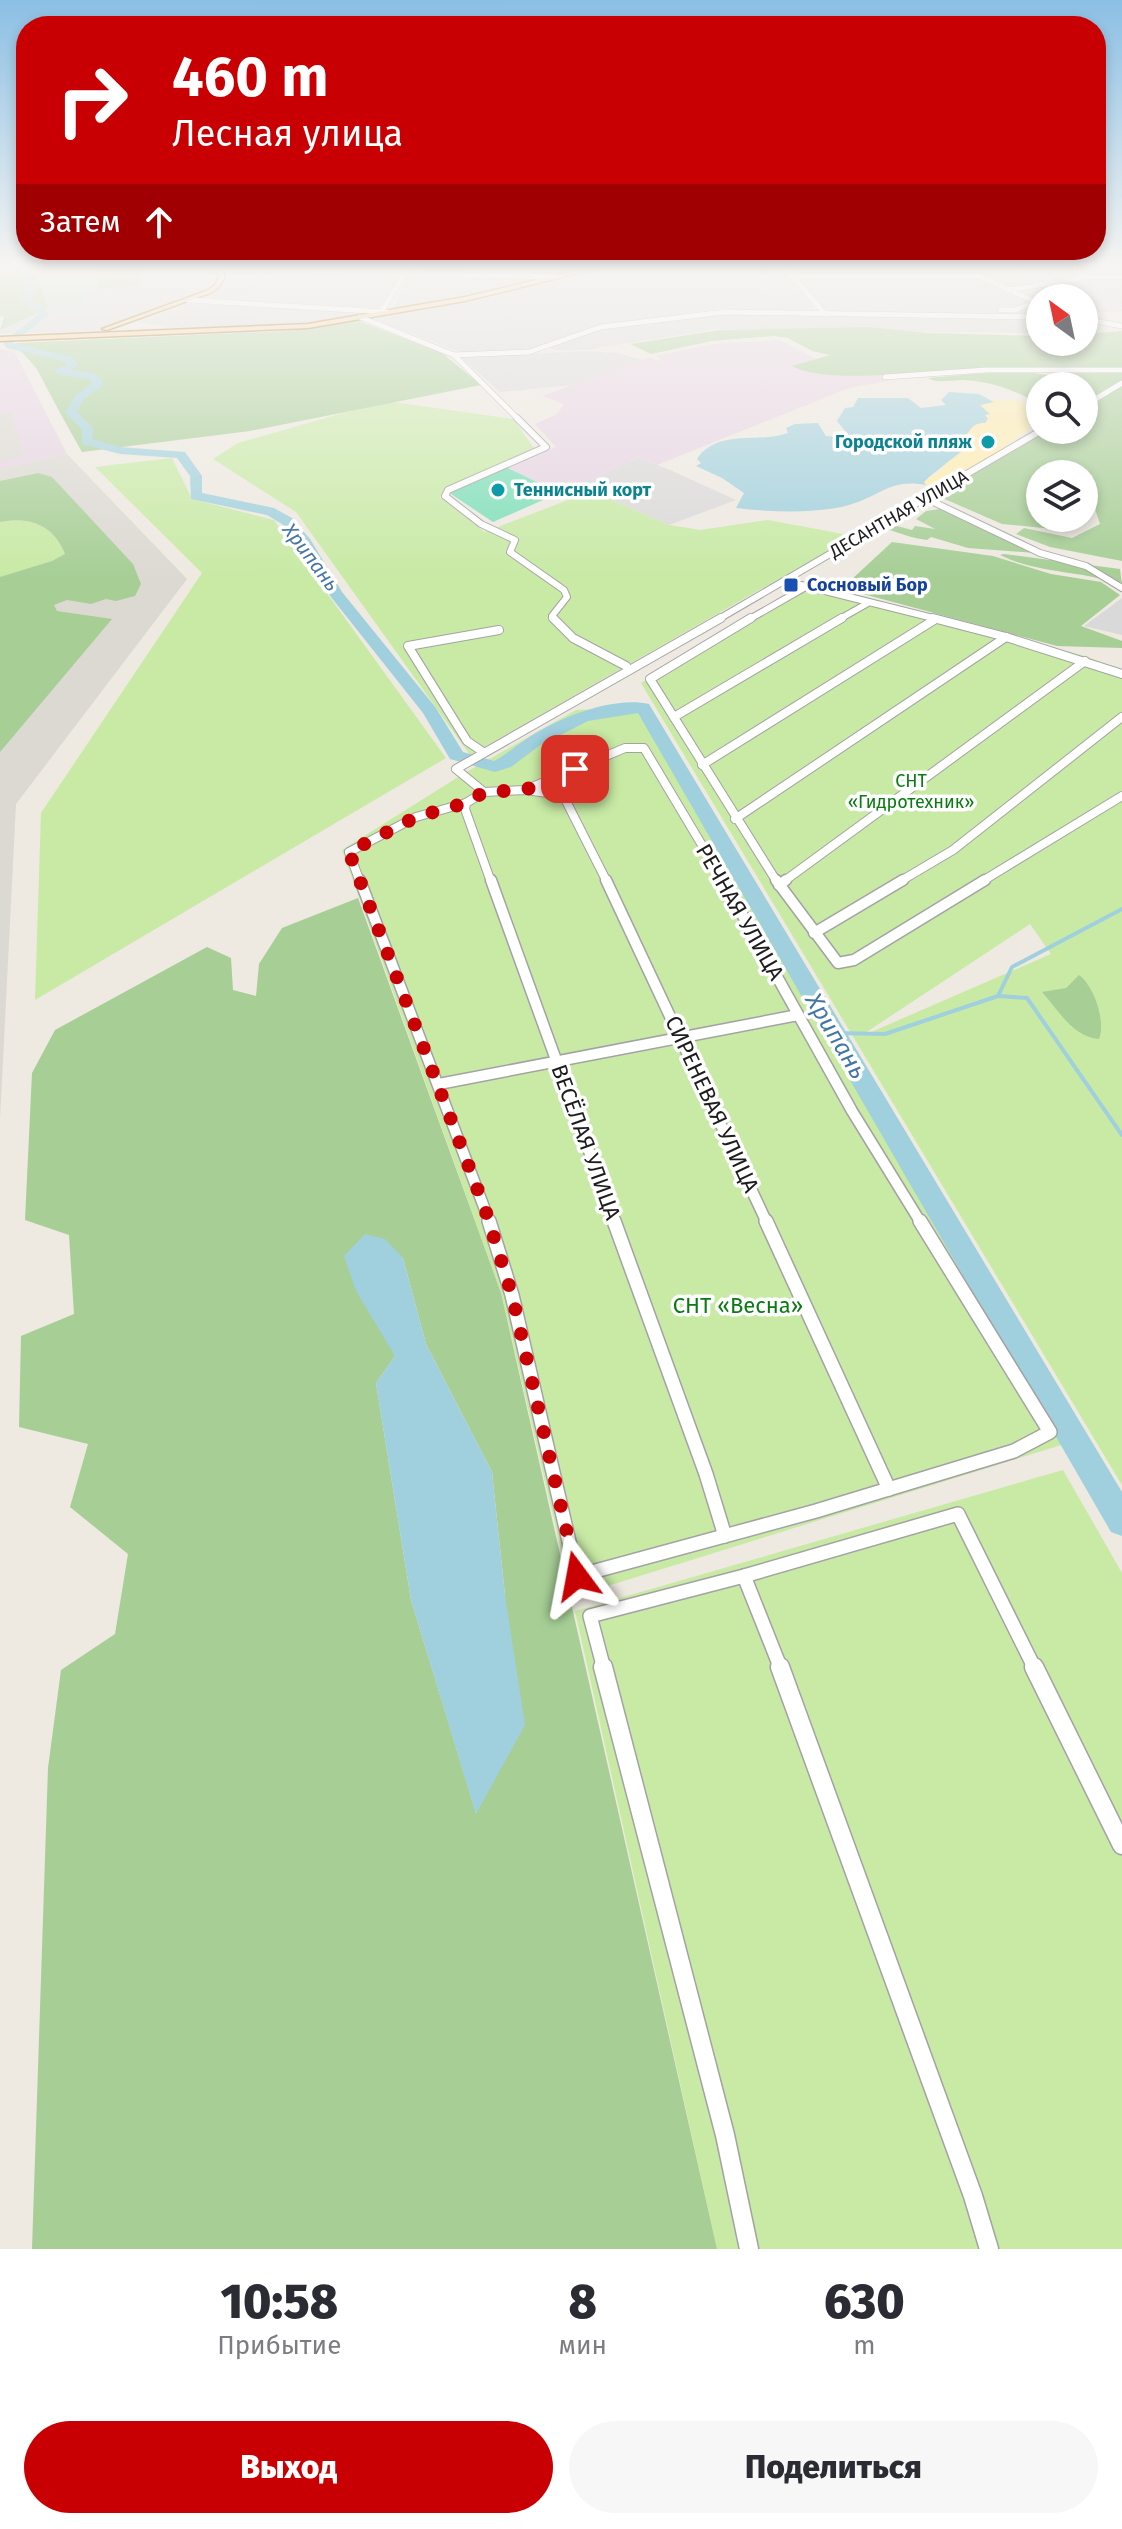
<!DOCTYPE html>
<html lang="ru">
<head>
<meta charset="utf-8">
<style>
  :root { --surface:#fff; --page:#f7f7f7; --text:#2b2b33; --muted:#7c7c81; --accent:#c80003 }
  body { margin:0; font-family:"Fira Sans",sans-serif; background:var(--page); color:var(--text); height:100vh; display:flex; flex-direction:column; font-size:30px; white-space:nowrap }
  * { box-sizing:border-box; margin:0 }
  p { font-size:26px; color:var(--muted) }
  .icon { flex:none; width:44px; height:44px; fill:none; stroke:currentColor; stroke-width:2; stroke-linecap:round; stroke-linejoin:round }
  .map { position:relative; height:2249px; overflow:hidden }
  .drawer { display:flex; flex-direction:column; background:var(--surface); flex:1 }
  .drawer>* { flex:none }
  .banner { position:absolute; left:16px; top:16px; width:1090px; height:244px; border-radius:32px; box-shadow:0 4px 12px #0003; background:#c80003; color:#fff; overflow:hidden }
  .needle { width:52px; rotate:327deg }
  .fabs { position:absolute; left:1026px; top:284px; display:grid; gap:16px }
  .fabs a { display:grid; place-items:center; width:72px; height:72px; border-radius:50%; background:var(--surface); box-shadow:0 4px 12px #0003; font-size:40px }
  .pin { position:absolute; display:grid; place-items:center; width:68px; height:68px; color:#fff; margin:-34px; border-radius:16px; box-shadow:0 4px 12px #0006 }
  .me { position:absolute; width:88px; margin:-44px; rotate:347deg; stroke-linejoin:round; filter:drop-shadow(0 0 6px #0008) }
  .turn { display:flex; align-items:center; gap:28px; height:168px; padding:0 24px; font-size:36px }
  .turn .icon { width:104px; height:104px; stroke-width:2.5 }
  .turn b { display:block; font-size:56px; line-height:68px }
  .then { display:flex; align-items:center; height:76px; padding:0 24px; background:#0003; gap:16px; font-size:30px }
  .eta { display:flex; justify-content:space-evenly; align-items:center; height:136px; text-align:center }
  .eta b { font-size:48px; font-weight:800; line-height:56px }
  .action { display:flex; gap:16px; margin-top:auto; padding:16px 24px }
  .action a { flex:1; height:92px; border-radius:48px; background:var(--accent); color:#fff; font-size:32px; font-weight:800; line-height:92px; text-align:center }
  .action a+a { background:var(--page); color:var(--text) }
  .map>svg:first-child { display:block }
  .residential { fill:#dad9d9 }
  .industrial { fill:#e7d3e3 }
  .airport { fill:#dcd9d3 }
  .grass { fill:#c8eaa5; fill-rule:evenodd }
  .forest { fill:#a6ce95; fill-rule:evenodd }
  .wetland { fill:#bddcce }
  .sand { fill:#ffedae }
  .pitch { fill:#7cdfb8 }
  .water { fill:#a0d0dd }
  .lines { fill:none; stroke-linecap:round; stroke-linejoin:round }
  .stream { stroke:#a0d0dd; stroke-width:4 }
  .river { fill:#a0d0dd; fill-rule:evenodd }
  .minor-far5-casing { stroke:#a3a3a3; stroke-width:6 }
  .minor-far4-casing { stroke:#a3a3a3; stroke-width:8 }
  .minor-far3-casing { stroke:#a3a3a3; stroke-width:10 }
  .minor-far2-casing { stroke:#a3a3a3; stroke-width:13 }
  .minor-far1-casing { stroke:#a3a3a3; stroke-width:16 }
  .minor-casing { stroke:#a3a3a3; stroke-width:21 }
  .primary-casing { stroke:#946100; stroke-width:3 }
  .minor-far5 { stroke:#fff; stroke-width:5 }
  .minor-far4 { stroke:#fff; stroke-width:6 }
  .minor-far3 { stroke:#fff; stroke-width:8 }
  .minor-far2 { stroke:#fff; stroke-width:10 }
  .minor-far1 { stroke:#fff; stroke-width:13 }
  .minor { stroke:#fff; stroke-width:18 }
  .primary { fill:#fed096; fill-rule:evenodd }
  .route { stroke:#c80003; stroke-width:14; stroke-dasharray:0 25.2 }
  .culture-dot { fill:#0f9aa8; stroke:#fff; stroke-width:3 }
  .transit-dot { fill:#1a4fb4; stroke:#fff; stroke-width:3 }
  .labels { text-anchor:middle; dominant-baseline:central; stroke-width:7; stroke-linejoin:round; paint-order:stroke }
  .far-culture-label { font-size:18px; font-weight:bold; fill:#0d838f; stroke:#fff; text-anchor:end }
  .far-street-label { font-size:18px; fill:#1c1c1c; stroke:#fff }
  .far-transit-label { font-size:18px; font-weight:bold; fill:#164399; stroke:#fff; text-anchor:start }
  .far-park-label { font-size:18px; fill:#097b11; stroke:#fff }
  .far-water-label { font-size:20px; font-style:italic; fill:#4476a5; stroke:#fff }
  .street-label { font-size:22px; fill:#1c1c1c; stroke:#fff }
  .park-label { font-size:22px; fill:#097b11; stroke:#fff }
  .water-label { font-size:24px; font-style:italic; fill:#4476a5; stroke:#fff }
</style>
</head>
<body>
<div class="map">
<svg width="1122" height="2249" viewBox="0 0 1122 2249">
  <rect width="100%" height="100%" fill="#eee9e1"/>
  <!-- residential -->
  <g class="residential">
    <path d="M 97,265 L 208,265 L 216,275 L 203,291 L 96,331 L 0,334 L 0,330 L 49,308 L 77,307 L 97,289 Z"/>
    <path d="M 222,265 L 404,265 L 402,271 Z"/>
    <path d="M 413,265 L 598,265 L 556,275 L 411,271 Z"/>
    <path d="M 616,265 L 779,265 L 817,312 L 719,309 L 600,325 L 524,351 L 459,352 L 374,319 L 470,302 Z"/>
    <path d="M 785,265 L 1114,265 L 1122,273 L 1122,311 L 1084,313 L 1084,298 L 1040,298 L 1040,316 L 825,312 Z"/>
    <path d="M 226,270 L 404,273 L 379,308 L 195,299 L 220,287 L 228,277 Z"/>
    <path d="M 409,273 L 542,277 L 461,298 L 393,309 Z"/>
    <path d="M 188,304 L 371,312 L 372,313 L 304,325 L 263,327 L 169,328 L 137,322 Z"/>
    <path d="M 723,312 L 937,319 L 1040,318 L 1040,333 L 716,329 L 586,350 L 556,350 L 548,347 L 602,327 Z"/>
    <path d="M 586,351 L 617,353 L 643,360 L 573,385 L 500,392 L 462,358 Z"/>
    <path d="M 639,458 L 670,470 L 736,500 L 669,525 L 591,491 L 584,482 Z"/>
    <path d="M 1122,598 L 1122,635 L 1084,626 L 1099,615 Z"/>
  </g>
  <!-- industrial -->
  <g class="industrial">
    <path d="M 780,340 L 823,363 L 884,375 L 889,381 L 849,388 L 657,465 L 639,458 L 584,482 L 549,488 L 506,467 L 556,447 L 535,424 L 557,414 L 564,404 L 542,396 L 650,357 L 658,361 L 661,359 L 655,356 L 712,344 Z"/>
    <path d="M 0,349 L 14,351 L 67,454 L 0,469 Z"/>
  </g>
  <!-- airport -->
  <g class="airport">
    <path d="M 10,412 L 24,456 L 0,462 L 0,413 Z"/>
    <path d="M 67,454 L 187,579 L 16,804 L 0,1119 L 0,469 Z"/>
  </g>
  <!-- grass -->
  <g class="grass">
    <path d="M 385,401 L 513,419 L 534,448 L 447,487 L 440,497 L 485,532 L 591,491 L 669,525 L 700,530 L 768,520 L 854,536 L 470,755 L 296,512 L 213,459 L 238,443 Z"/>
    <path d="M 172,458 L 192,499 L 274,520 L 446,758 L 35,1000 L 41,813 L 202,573 L 95,467 Z"/>
    <path d="M 18,518 C 41,524 56,531 65,554 L 52,561 L 0,577 L 0,522 Z"/>
    <path d="M 809,582 L 1085,656 L 1122,670 L 1122,1485 L 641,683 ZM 1030,924 L 1051,954 L 862,1036 L 862,1035 Z"/>
    <path d="M 649,706 L 1084,1438 L 572,1597 L 501,1293 L 342,850 L 463,774 L 576,710 Z"/>
    <path d="M 1063,1470 L 1122,1573 L 1122,2249 L 717,2249 L 575,1611 Z"/>
  </g>
  <!-- forest -->
  <g class="forest">
    <path d="M 0,265 L 33,265 L 49,308 L 0,330 L 4,317 L 0,316 Z"/>
    <path d="M 97,265 L 146,268 L 138,286 L 97,289 Z"/>
    <path d="M 359,321 L 442,353 L 481,385 L 250,431 L 82,452 C 67,426 53,400 39,373 C 33,361 21,355 16,343 L 285,331 Z"/>
    <path d="M 867,327 L 930,333 L 1040,336 L 1040,342 L 1084,342 L 1084,334 L 1122,331 L 1122,561 L 1050,547 L 1016,534 L 1024,528 L 1072,538 L 1100,524 L 1094,506 L 1084,503 L 1084,474 L 1040,474 L 1040,493 L 1036,501 L 1040,518 L 1048,518 L 1057,527 L 1053,529 L 1002,524 L 940,497 L 949,488 L 1048,430 L 1084,430 L 1084,386 L 1040,386 L 1040,405 C 1018,391 991,381 963,380 C 951,380 936,384 928,378 C 960,375 992,372 1024,372 C 1038,372 1048,378 1062,374 L 1058,371 C 1027,370 995,368 965,369 C 923,371 826,385 792,366 L 830,355 L 812,351 L 788,338 L 774,336 L 712,341 L 651,354 L 630,344 L 720,330 Z"/>
    <path d="M 38,473 L 52,477 L 133,564 L 141,584 L 135,596 L 116,601 L 106,599 L 91,604 L 67,600 L 54,605 L 57,611 L 112,619 L 0,752 L 0,577 L 52,561 L 65,554 C 54,525 29,516 0,522 L 0,481 Z"/>
    <path d="M 940,509 L 948,511 L 1035,553 L 968,548 L 931,537 L 927,540 C 910,538 901,533 886,529 L 893,525 L 912,530 L 915,526 L 935,529 L 916,519 L 926,511 Z"/>
    <path d="M 892,542 L 993,556 L 1051,574 L 1101,582 L 1120,595 L 1081,626 L 1122,641 L 1122,648 L 1057,646 L 852,591 L 851,580 Z"/>
    <path d="M 1004,554 L 1120,569 L 1122,585 C 1083,570 1038,574 1000,555 Z"/>
    <path d="M 358,898 L 501,1293 L 717,2249 L 32,2249 L 48,1768 L 61,1670 L 115,1634 L 128,1554 L 70,1507 L 88,1444 L 19,1427 L 21,1336 L 74,1314 L 69,1235 L 25,1220 L 32,1073 L 55,1030 L 207,947 L 231,958 L 233,990 L 256,996 L 259,964 L 282,928 ZM 403,1258 L 426,1344 L 492,1472 L 505,1595 L 476,1813 L 411,1600 L 376,1383 L 395,1356 Z"/>
    <path d="M 1079,975 C 1094,986 1106,1021 1099,1039 C 1073,1037 1059,1011 1042,992 L 1066,988 Z"/>
  </g>
  <!-- wetland -->
  <path class="wetland" d="M 33,265 L 97,265 L 97,289 L 77,308 L 49,308 Z"/>
  <!-- sand -->
  <path class="sand" d="M 993,400 L 1017,400 L 1040,409 L 1040,421 L 982,463 L 933,486 L 926,485 L 923,482 C 929,477 935,475 940,470 C 953,455 963,423 985,423 L 988,419 L 979,405 Z"/>
  <!-- pitch -->
  <path class="pitch" d="M 506,467 L 549,488 L 584,482 L 493,522 L 448,492 Z"/>
  <!-- water -->
  <g class="water">
    <path d="M 949,392 L 979,394 L 994,402 L 980,405 L 990,414 L 985,415 L 988,419 L 985,423 C 971,423 972,430 963,438 L 965,448 C 952,460 936,470 924,482 L 926,485 C 891,478 880,496 849,505 C 817,514 770,512 736,508 L 744,493 L 722,478 L 696,466 L 701,463 L 697,459 C 718,428 757,444 788,433 L 786,428 L 795,424 L 818,423 L 826,436 L 842,437 L 846,432 L 837,421 L 845,408 L 853,407 L 858,398 L 908,398 L 921,408 L 946,405 L 941,400 Z"/>
    <path d="M 365,1234 L 385,1239 L 403,1258 L 426,1344 L 492,1472 L 505,1595 L 525,1725 L 476,1814 L 411,1600 L 376,1383 L 395,1356 L 356,1291 L 344,1256 Z"/>
  </g>
  <g class="lines">
    <!-- stream -->
    <g class="stream">
      <path d="M 998,996 L 1027,998 L 1122,1135"/>
      <path d="M 831,1033 L 885,1034 L 998,996 L 1012,967 L 1122,909"/>
    </g>
    <!-- river -->
    <path class="river" d="M 19,265 L 28,265 L 37,291 L 32,299 L 50,314 L 13,343 L 72,357 L 78,365 L 71,370 L 95,374 L 103,381 L 103,385 L 83,400 L 77,412 L 94,429 L 92,439 L 120,447 L 185,452 L 202,476 L 202,493 L 274,508 L 292,518 L 310,539 L 342,592 L 436,708 L 463,752 L 494,761 C 505,756 514,747 525,740 C 556,719 611,696 649,704 L 1122,1492 L 1122,1536 L 1111,1532 L 638,713 L 588,721 L 539,746 L 511,767 L 495,772 L 450,759 L 423,713 L 331,597 L 297,541 L 282,524 L 267,515 L 191,499 L 190,476 L 177,458 L 120,454 L 82,444 L 82,430 L 65,412 L 75,396 L 92,383 L 88,379 L 56,374 L 56,370 L 67,364 L 64,361 L 6,348 L 3,342 L 39,314 L 22,300 L 27,291 Z"/>
    <!-- minor-far5 casing -->
    <g class="minor-far5-casing">
      <g id="minor-far5">
        <path d="M 783,265 L 825,314"/>
        <path d="M 221,269 L 557,277"/>
        <path d="M 790,276 L 979,276 L 1040,304"/>
        <path d="M 1008,290 L 1088,277 L 1122,277"/>
        <path d="M 188,300 L 387,312"/>
        <path d="M 1001,310 L 1015,310 L 1035,302"/>
        <path d="M 382,311 L 409,267"/>
        <path d="M 360,317 L 454,355 L 529,352 L 601,327 L 724,312 L 1040,317"/>
        <path d="M 1084,319 L 1122,326"/>
        <path d="M 454,355 L 519,420"/>
        <path d="M 885,377 L 986,370 L 1122,370"/>
        <path d="M 1084,406 L 1122,383"/>
      </g>
    </g>
    <!-- minor-far4 casing -->
    <g class="minor-far4-casing">
      <g id="minor-far4">
        <path d="M 517,418 L 546,447 L 448,490 L 445,496 L 481,524 L 515,540 L 510,552 L 564,590 L 567,597 L 552,616 L 555,620"/>
        <path d="M 923,497 L 1040,553 L 1086,566 L 1122,588"/>
        <path d="M 801,585 L 941,620"/>
        <path d="M 717,620 L 1042,430"/>
        <path d="M 748,620 L 804,588"/>
        <path d="M 838,620 L 868,603"/>
      </g>
    </g>
    <!-- minor-far3 casing -->
    <g class="minor-far3-casing">
      <g id="minor-far3">
        <path d="M 553,618 L 573,638 L 626,666"/>
        <path d="M 751,618 L 650,679 L 777,882"/>
        <path d="M 933,618 L 1006,637 L 1122,674"/>
        <path d="M 674,717 L 842,618"/>
        <path d="M 483,752 L 467,741 L 408,646 L 499,630"/>
        <path d="M 702,765 L 934,620"/>
        <path d="M 525,790 L 625,748 L 644,748 L 724,882"/>
        <path d="M 484,792 L 525,790 L 563,795 L 607,882"/>
        <path d="M 735,819 L 1006,637"/>
        <path d="M 360,882 L 349,852 L 416,817 L 466,803"/>
        <path d="M 491,882 L 465,809 L 466,803 L 484,792 L 456,769 L 721,618"/>
        <path d="M 783,882 L 1085,661"/>
        <path d="M 899,882 L 953,850 L 1122,717"/>
        <path d="M 981,882 L 1122,796"/>
      </g>
    </g>
    <!-- minor-far2 casing -->
    <g class="minor-far2-casing">
      <g id="minor-far2">
        <path d="M 360,880 L 490,1223"/>
        <path d="M 491,880 L 615,1223"/>
        <path d="M 606,880 L 767,1223"/>
        <path d="M 723,880 L 852,1111 L 921,1223"/>
        <path d="M 776,880 L 838,963 L 854,960 L 985,880"/>
        <path d="M 779,885 L 786,880"/>
        <path d="M 814,933 L 903,880"/>
        <path d="M 439,1084 L 798,1015"/>
      </g>
    </g>
    <!-- minor-far1 casing -->
    <g class="minor-far1-casing">
      <g id="minor-far1">
        <path d="M 489,1221 L 512,1295 L 577,1576 L 816,1511 L 1014,1451 L 1050,1432 L 920,1221"/>
        <path d="M 614,1221 L 706,1474 L 725,1536"/>
        <path d="M 766,1221 L 889,1489"/>
        <path d="M 744,1576 L 781,1669"/>
        <path d="M 604,1669 L 590,1616 L 744,1576 L 958,1514 L 1035,1669"/>
      </g>
    </g>
    <!-- minor casing -->
    <g class="minor-casing">
      <g id="minor">
        <path d="M 603,1667 L 725,2135 L 749,2249"/>
        <path d="M 780,1667 L 973,2196 L 989,2249"/>
        <path d="M 1034,1667 L 1122,1845"/>
      </g>
    </g>
    <!-- primary casing -->
    <g class="primary-casing">
      <g id="primary">
        <path d="M 215,265 L 221,265 L 225,277 L 218,288 L 210,293 L 107,330 L 102,329 L 206,291 L 214,286 L 219,277 Z"/>
        <path d="M 599,265 L 611,265 L 465,301 L 308,328 L 0,341 L 0,337 L 308,324 L 465,297 Z"/>
      </g>
    </g>
    <!-- minor-far5 -->
    <use href="#minor-far5" class="minor-far5"/>
    <!-- minor-far4 -->
    <use href="#minor-far4" class="minor-far4"/>
    <!-- minor-far3 -->
    <use href="#minor-far3" class="minor-far3"/>
    <!-- minor-far2 -->
    <use href="#minor-far2" class="minor-far2"/>
    <!-- minor-far1 -->
    <use href="#minor-far1" class="minor-far1"/>
    <!-- minor -->
    <use href="#minor" class="minor"/>
    <!-- primary -->
    <use href="#primary" class="primary"/>
  </g>
  <!-- sky -->
  <linearGradient id="sky" x2="0" y2="1"><stop stop-color="#8bbfe4"/><stop offset="0.46" stop-color="#f7f5f2"/><stop offset="1" stop-color="#f7f5f2" stop-opacity="0"/></linearGradient>
  <rect width="1122" height="580" fill="url(#sky)"/>
  <g class="lines">
    <!-- route -->
    <path class="route" d="M 575,769 L 525,790 L 484,792 L 466,803 L 416,817 L 349,852 L 485,1209 L 512,1295 L 577,1576"/>
  </g>
  <!-- markers -->
  <g class="culture-dot">
    <circle cx="988" cy="442" r="8"/>
    <circle cx="498" cy="490" r="8"/>
  </g>
  <rect class="transit-dot" x="783" y="577" width="16" height="16" rx="4"/>
  <g class="labels">
    <!-- far-culture labels -->
    <g class="far-culture-label">
      <text x="972" y="442">Городской пляж</text>
      <text x="514" y="490" text-anchor="start">Теннисный корт</text>
    </g>
    <!-- far-street labels -->
    <g class="far-street-label">
      <text transform="translate(899 514) rotate(-30)">ДЕСАНТНАЯ УЛИЦА</text>
    </g>
    <!-- far-transit labels -->
    <g class="far-transit-label">
      <text x="807" y="585">Сосновый Бор</text>
    </g>
    <!-- far-park labels -->
    <g class="far-park-label">
      <text x="911" y="781">СНТ<tspan x="911" dy="21">«Гидротехник»</tspan></text>
    </g>
    <!-- far-water labels -->
    <g class="far-water-label">
      <text transform="translate(311 557) rotate(53)">Хрипань</text>
    </g>
    <!-- street labels -->
    <g class="street-label">
      <text transform="translate(740 912) rotate(60)">РЕЧНАЯ УЛИЦА</text>
      <text transform="translate(712 1104) rotate(65)">СИРЕНЕВАЯ УЛИЦА</text>
      <text transform="translate(586 1142) rotate(70)">ВЕСЁЛАЯ УЛИЦА</text>
    </g>
    <!-- park labels -->
    <g class="park-label">
      <text x="738" y="1305">СНТ «Весна»</text>
    </g>
    <!-- water labels -->
    <g class="water-label">
      <text transform="translate(836 1036) rotate(59)">Хрипань</text>
    </g>
  </g>
</svg>
<div class="fabs">
<a><svg class="needle" viewBox="-14 -14 28 28"><path d="M0-13l5 13h-10z" fill="#e53935"/><path d="M0 13l5-13h-10z" fill="#7c7c81"/></svg></a>
<a><svg class="icon" aria-label="search" viewBox="0 0 24 24"><circle cx="10" cy="10" r="6"/><path d="M15 15l6 6"/></svg></a>
<a><svg class="icon" aria-label="layers" viewBox="0 0 24 24"><path d="M12 4l9 5-9 5-9-5zM3 14l9 5 9-5"/></svg></a>
</div>
<div class="pin" style="left:575px;top:769px;background:#d93025"><svg class="icon" aria-label="arrive" viewBox="0 0 24 24"><path d="M6 21V4h12l-3 4 3 4H6"/></svg></div>
<svg class="me" style="left:577px;top:1576px" viewBox="-20 -20 40 40"><path d="M0-17L14 15 0 8-14 15z" fill="#c80003" stroke="#fff" stroke-width="4"/></svg>
<div class="banner">
<div class="turn"><svg class="icon" aria-label="right" viewBox="0 0 24 24"><path d="M7 20v-9h11M14 6l5 5-5 5"/></svg><div><b>460 m</b>Лесная улица</div></div>
<div class="then">Затем<svg class="icon" aria-label="ahead" viewBox="0 0 24 24"><path d="M12 20V5M6 11l6-6 6 6"/></svg></div>
</div>
</div>
<section class="drawer">
<div class="eta">
<div><b>10:58</b><p>Прибытие</p></div>
<div><b>8</b><p>мин</p></div>
<div><b>630</b><p>m</p></div>
</div>
<div class="action"><a>Выход</a><a>Поделиться</a></div>
</section>
</body>
</html>
